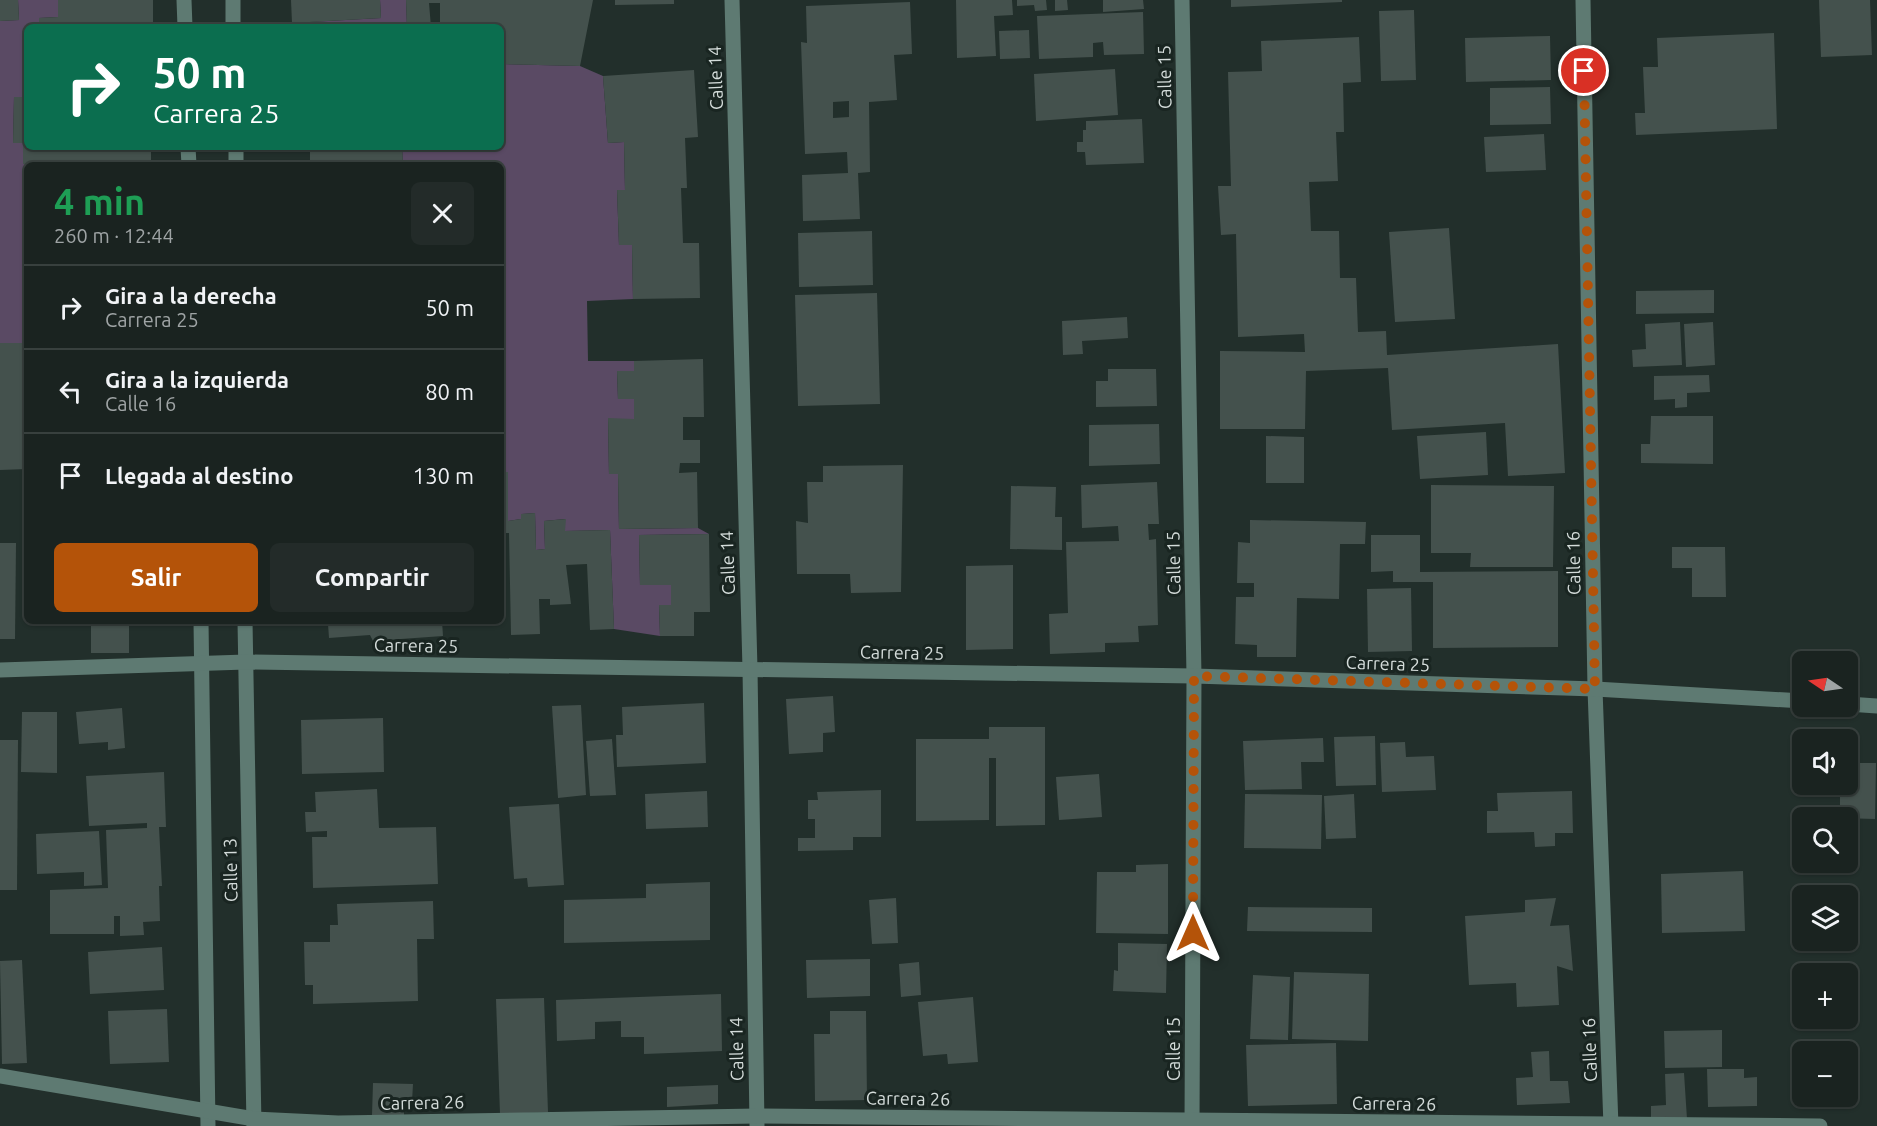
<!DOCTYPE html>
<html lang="es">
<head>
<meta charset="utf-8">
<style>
  :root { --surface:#1a2320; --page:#232b29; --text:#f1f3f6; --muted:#9fa4a5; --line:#38403e; --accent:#b45309 }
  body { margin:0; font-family:Ubuntu,sans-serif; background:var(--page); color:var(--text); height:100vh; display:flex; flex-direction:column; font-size:22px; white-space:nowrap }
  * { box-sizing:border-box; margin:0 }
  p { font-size:20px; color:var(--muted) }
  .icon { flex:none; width:33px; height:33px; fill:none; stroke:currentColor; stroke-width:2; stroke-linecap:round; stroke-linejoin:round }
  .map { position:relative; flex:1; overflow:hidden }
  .sheet { position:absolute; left:24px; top:162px; width:480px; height:462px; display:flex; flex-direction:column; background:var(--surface); border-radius:9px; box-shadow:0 2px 4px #0004,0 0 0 2px var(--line) }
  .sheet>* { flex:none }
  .top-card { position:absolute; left:24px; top:24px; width:480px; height:126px; border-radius:9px; box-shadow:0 2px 4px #0004,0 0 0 2px var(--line); background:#0b6e4f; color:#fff; overflow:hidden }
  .needle { width:39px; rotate:283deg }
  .controls { position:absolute; left:1792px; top:651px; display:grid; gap:12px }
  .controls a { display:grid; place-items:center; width:66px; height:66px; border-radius:9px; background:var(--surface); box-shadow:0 2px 4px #0004,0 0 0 2px var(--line); font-size:30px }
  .pin { position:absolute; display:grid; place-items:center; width:51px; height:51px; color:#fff; margin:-26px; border:3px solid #fff; border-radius:50%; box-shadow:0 2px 6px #0007 }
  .me { position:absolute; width:66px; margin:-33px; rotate:0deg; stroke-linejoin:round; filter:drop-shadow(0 0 4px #0008) }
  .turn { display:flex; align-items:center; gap:21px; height:126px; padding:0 30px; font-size:27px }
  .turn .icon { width:78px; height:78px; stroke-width:2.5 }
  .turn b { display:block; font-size:42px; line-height:51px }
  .round { display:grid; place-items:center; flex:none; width:63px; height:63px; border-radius:9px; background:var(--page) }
  .head { display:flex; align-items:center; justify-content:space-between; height:102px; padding:0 30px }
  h1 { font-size:36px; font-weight:700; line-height:45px; color:#1e9e55 }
  .primary-button { display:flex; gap:12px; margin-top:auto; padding:12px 30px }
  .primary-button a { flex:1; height:69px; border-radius:9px; background:var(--accent); color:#fff; font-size:24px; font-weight:700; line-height:69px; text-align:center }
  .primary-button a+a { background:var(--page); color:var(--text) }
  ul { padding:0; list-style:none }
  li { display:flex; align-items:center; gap:18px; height:84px; padding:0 30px; border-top:2px solid var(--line) }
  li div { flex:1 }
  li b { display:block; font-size:22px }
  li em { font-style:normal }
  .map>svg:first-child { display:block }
  .green { fill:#5a4a64 }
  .building { fill:#44514d; fill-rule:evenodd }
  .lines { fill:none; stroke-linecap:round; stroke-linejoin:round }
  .minor { stroke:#5e7a72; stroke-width:15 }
  .route { stroke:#b45309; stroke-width:10; stroke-dasharray:0 18 }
  .labels { text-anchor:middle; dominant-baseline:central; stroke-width:6; stroke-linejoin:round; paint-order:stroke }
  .street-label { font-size:18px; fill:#d4dcda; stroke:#192521 }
</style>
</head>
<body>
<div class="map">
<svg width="1877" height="1126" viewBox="0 0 1877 1126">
  <rect width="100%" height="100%" fill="#222f2b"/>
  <!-- green -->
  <g class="green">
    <path d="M 18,0 L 58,0 L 58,17 L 39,18 L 39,27 L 27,27 L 27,97 L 14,98 L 13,143 L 23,143 L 23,164 L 70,164 L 27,165 L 27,343 L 0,343 L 0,21 L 19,20 Z"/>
    <path d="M 380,0 L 406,0 L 407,27 L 292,27 L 292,23 L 381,18 Z"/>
    <path d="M 501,64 L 580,66 L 603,76 L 608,143 L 624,142 L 625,190 L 617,190 L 619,245 L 632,245 L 633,299 L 587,301 L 588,361 L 634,361 L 634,371 L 617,372 L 618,399 L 634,399 L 634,419 L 608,419 L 609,474 L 618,474 L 619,529 L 698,528 L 709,534 L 639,535 L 640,585 L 671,585 L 671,605 L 659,606 L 660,636 L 614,629 L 610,530 L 565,531 L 565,519 L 544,521 L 545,549 L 536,550 L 535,513 L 522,514 L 521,519 L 508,521 L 508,472 L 501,472 L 501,165 L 403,165 L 402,147 L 501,147 Z"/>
  </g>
  <!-- building -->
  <g class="building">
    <path d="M 0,0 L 18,0 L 19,20 L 0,21 Z"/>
    <path d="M 58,0 L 153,0 L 153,27 L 39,27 L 39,18 L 58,17 Z"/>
    <path d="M 291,0 L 380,0 L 381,18 L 292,23 Z"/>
    <path d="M 406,0 L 593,0 L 580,66 L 501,64 L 501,27 L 440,27 L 440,3 L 429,3 L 431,27 L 407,27 Z"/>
    <path d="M 615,0 L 674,0 L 674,4 L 615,5 Z"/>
    <path d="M 956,0 L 1012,0 L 1013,15 L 994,16 L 996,56 L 957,58 Z"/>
    <path d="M 1017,0 L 1046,0 L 1047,10 L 1035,11 L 1034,5 L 1017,6 Z"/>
    <path d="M 1055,0 L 1067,0 L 1068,10 L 1055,11 Z"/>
    <path d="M 1103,0 L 1143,0 L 1144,9 L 1103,12 Z"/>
    <path d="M 1231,0 L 1342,0 L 1342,2 L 1231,7 Z"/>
    <path d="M 1819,0 L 1870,0 L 1872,55 L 1821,57 Z"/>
    <path d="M 910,2 L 912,54 L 894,55 L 897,100 L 869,102 L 870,172 L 858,173 L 860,219 L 803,221 L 802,175 L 848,173 L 847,152 L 805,154 L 801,42 L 807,43 L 806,6 ZM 849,101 L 849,117 L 833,118 L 833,102 Z"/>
    <path d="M 1414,10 L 1416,80 L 1381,81 L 1379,11 Z"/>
    <path d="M 1143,12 L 1144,54 L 1104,55 L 1103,42 L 1093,43 L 1093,57 L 1039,59 L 1037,16 Z"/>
    <path d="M 1029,30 L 1030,58 L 1000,59 L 999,31 Z"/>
    <path d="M 1774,33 L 1777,129 L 1636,135 L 1635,113 L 1645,113 L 1643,67 L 1658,67 L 1657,38 Z"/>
    <path d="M 1550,36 L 1551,80 L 1466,82 L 1465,38 Z"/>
    <path d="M 1359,37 L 1361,82 L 1343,83 L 1344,132 L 1336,132 L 1338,181 L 1309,182 L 1311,231 L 1339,231 L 1340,278 L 1356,278 L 1358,332 L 1386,331 L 1387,355 L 1558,344 L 1565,473 L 1508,476 L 1505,423 L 1392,430 L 1388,368 L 1306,371 L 1305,429 L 1220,429 L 1220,351 L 1305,352 L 1304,334 L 1238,337 L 1236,234 L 1221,235 L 1218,186 L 1231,186 L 1228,72 L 1262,71 L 1261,41 Z"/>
    <path d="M 1115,69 L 1118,115 L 1036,121 L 1034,74 Z"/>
    <path d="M 694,70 L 698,137 L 685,138 L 687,188 L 681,188 L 683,243 L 699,243 L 700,298 L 633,299 L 632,245 L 619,245 L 617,190 L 625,190 L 624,142 L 608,143 L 603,76 Z"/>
    <path d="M 1550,87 L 1551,124 L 1490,125 L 1490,88 Z"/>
    <path d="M 14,97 L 27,97 L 27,147 L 151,147 L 151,165 L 23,164 L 23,143 L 13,143 Z"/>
    <path d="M 1142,119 L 1144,163 L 1086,165 L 1085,152 L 1077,152 L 1077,142 L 1083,142 L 1083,130 L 1086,130 L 1086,121 Z"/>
    <path d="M 1544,134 L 1546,170 L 1486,172 L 1484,137 Z"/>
    <path d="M 310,147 L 402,147 L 403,165 L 310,165 Z"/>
    <path d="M 1449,228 L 1455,319 L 1395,322 L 1389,232 Z"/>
    <path d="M 872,231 L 873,285 L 799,287 L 798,233 Z"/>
    <path d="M 1714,290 L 1714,313 L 1636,314 L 1636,291 Z"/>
    <path d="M 877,293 L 880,404 L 798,406 L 795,295 Z"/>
    <path d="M 1127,317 L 1128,338 L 1082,341 L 1083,354 L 1063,355 L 1062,321 Z"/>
    <path d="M 1680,322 L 1682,365 L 1633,367 L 1632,350 L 1646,349 L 1645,324 Z"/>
    <path d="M 1713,322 L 1715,365 L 1686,367 L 1684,324 Z"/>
    <path d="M 0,343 L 27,343 L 27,469 L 0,470 Z"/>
    <path d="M 703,359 L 704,417 L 683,417 L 683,440 L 700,440 L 700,463 L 680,463 L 679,473 L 697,472 L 698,528 L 619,529 L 618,474 L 609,474 L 608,418 L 634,419 L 634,399 L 618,399 L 617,371 L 634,371 L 634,361 Z"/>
    <path d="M 1108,369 L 1156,369 L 1157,406 L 1096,407 L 1096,381 L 1108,381 Z"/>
    <path d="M 1709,375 L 1710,392 L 1687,393 L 1687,407 L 1675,408 L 1675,399 L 1654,400 L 1654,376 Z"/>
    <path d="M 1651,416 L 1713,416 L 1713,464 L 1641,463 L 1641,444 L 1650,444 Z"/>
    <path d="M 1159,424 L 1160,464 L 1089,466 L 1089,425 Z"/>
    <path d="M 1486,432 L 1488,475 L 1420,479 L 1417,436 Z"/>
    <path d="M 1266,436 L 1304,437 L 1304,483 L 1266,483 Z"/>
    <path d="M 903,465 L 901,592 L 851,593 L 850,574 L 797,574 L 796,521 L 808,523 L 807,482 L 823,482 L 823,466 Z"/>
    <path d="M 501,472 L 508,472 L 508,521 L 521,519 L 521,514 L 535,513 L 536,550 L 545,549 L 544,521 L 566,519 L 565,531 L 610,530 L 614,629 L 590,630 L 587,564 L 566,565 L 571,604 L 550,605 L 550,599 L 539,599 L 540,634 L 511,635 L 509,533 L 501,533 Z"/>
    <path d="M 1157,482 L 1159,524 L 1148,524 L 1149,540 L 1156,539 L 1158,625 L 1138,626 L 1139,642 L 1105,643 L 1105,652 L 1050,654 L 1049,614 L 1068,613 L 1066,542 L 1119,541 L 1118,526 L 1082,528 L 1081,485 Z"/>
    <path d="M 1431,485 L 1554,486 L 1553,567 L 1470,567 L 1471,553 L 1431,553 Z"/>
    <path d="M 1011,486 L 1056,487 L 1055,517 L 1062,517 L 1062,550 L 1010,549 Z"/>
    <path d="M 1250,520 L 1366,522 L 1365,544 L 1340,544 L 1339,599 L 1297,598 L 1296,657 L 1257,657 L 1257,645 L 1235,644 L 1236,597 L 1254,597 L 1254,583 L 1237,583 L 1238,542 L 1250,543 Z"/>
    <path d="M 709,534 L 710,612 L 694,612 L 694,636 L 660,636 L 659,605 L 671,605 L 671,585 L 640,585 L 639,535 Z"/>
    <path d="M 1371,535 L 1420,535 L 1420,572 L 1558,571 L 1558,647 L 1433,648 L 1433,582 L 1393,582 L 1393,571 L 1371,572 Z"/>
    <path d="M 0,543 L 16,543 L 15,639 L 0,639 Z"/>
    <path d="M 1672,547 L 1725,547 L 1726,597 L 1692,597 L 1692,568 L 1672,568 Z"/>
    <path d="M 1013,565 L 1013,649 L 966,650 L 966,566 Z"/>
    <path d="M 1411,588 L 1412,651 L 1368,652 L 1367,589 Z"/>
    <path d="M 340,621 L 442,621 L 443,636 L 373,641 L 370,635 L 329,638 L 328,624 L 340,623 Z"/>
    <rect x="91" y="626" width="38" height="27"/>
    <path d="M 833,696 L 835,732 L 823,733 L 823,752 L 789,754 L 786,699 Z"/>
    <path d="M 704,703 L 706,763 L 617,767 L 616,735 L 623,735 L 622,707 Z"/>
    <path d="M 581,705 L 586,795 L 558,798 L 552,706 Z"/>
    <path d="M 122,708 L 125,748 L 108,750 L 108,742 L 79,744 L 76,712 Z"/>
    <path d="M 22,712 L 57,712 L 57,773 L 21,772 Z"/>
    <path d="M 383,718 L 384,772 L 302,774 L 301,720 Z"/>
    <path d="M 989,727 L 1045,727 L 1045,825 L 996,826 L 996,758 L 989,758 L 989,820 L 916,821 L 916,739 L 989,739 Z"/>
    <path d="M 1375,736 L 1376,785 L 1336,786 L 1334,737 Z"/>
    <path d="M 1323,738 L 1324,762 L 1301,762 L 1302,789 L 1245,790 L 1243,741 Z"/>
    <path d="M 612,739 L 616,795 L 590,796 L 586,741 Z"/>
    <path d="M 0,740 L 18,740 L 17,890 L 0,890 Z"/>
    <path d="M 1405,742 L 1406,757 L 1434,756 L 1436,790 L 1382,792 L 1380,743 Z"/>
    <path d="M 1848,763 L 1876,763 L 1875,819 L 1840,818 L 1840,784 L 1848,784 Z"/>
    <path d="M 164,772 L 166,827 L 159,827 L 162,886 L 159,886 L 160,921 L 143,922 L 144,935 L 120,936 L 120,916 L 114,916 L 114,934 L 50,934 L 50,890 L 108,888 L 106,830 L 147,828 L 147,823 L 89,826 L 86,776 Z"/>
    <path d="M 1099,774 L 1102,817 L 1059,820 L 1056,777 Z"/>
    <path d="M 377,789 L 379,828 L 436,827 L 438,884 L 313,888 L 312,837 L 327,837 L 327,831 L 306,832 L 305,812 L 316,812 L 315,792 Z"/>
    <path d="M 881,790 L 881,837 L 853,837 L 853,850 L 798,851 L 798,838 L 815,838 L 815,819 L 808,819 L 808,800 L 818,800 L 817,792 Z"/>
    <path d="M 707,791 L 708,827 L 646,829 L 645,794 Z"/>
    <path d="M 1572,791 L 1573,833 L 1555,833 L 1555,846 L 1535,847 L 1534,832 L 1487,833 L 1487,811 L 1498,811 L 1497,793 Z"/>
    <path d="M 1245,794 L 1322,795 L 1321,849 L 1244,848 Z"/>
    <path d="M 1354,794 L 1356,838 L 1326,839 L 1324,796 Z"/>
    <path d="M 559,804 L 564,885 L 528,887 L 527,878 L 514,879 L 509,807 Z"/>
    <path d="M 99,831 L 102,885 L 84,886 L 84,872 L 37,874 L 36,834 Z"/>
    <path d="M 1168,864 L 1168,934 L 1096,933 L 1097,872 L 1136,872 L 1136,865 Z"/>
    <path d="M 1743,871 L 1745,931 L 1662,933 L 1661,874 Z"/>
    <path d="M 710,882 L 710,940 L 564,943 L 564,900 L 646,898 L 646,884 Z"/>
    <path d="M 896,898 L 898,943 L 872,944 L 869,900 Z"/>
    <path d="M 1556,898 L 1550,926 L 1569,925 L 1573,971 L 1557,966 L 1559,1005 L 1517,1007 L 1516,983 L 1469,985 L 1465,916 L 1525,912 L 1525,900 Z"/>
    <path d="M 433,901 L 434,939 L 417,939 L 418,1001 L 313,1004 L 313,985 L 305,985 L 304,942 L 330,942 L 330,925 L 338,925 L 337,904 Z"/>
    <path d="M 1248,907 L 1372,908 L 1372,932 L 1247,931 Z"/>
    <path d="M 1118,943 L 1167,944 L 1166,993 L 1113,991 L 1114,970 L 1118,971 Z"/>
    <path d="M 162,947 L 164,990 L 90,994 L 88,952 Z"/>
    <path d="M 870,959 L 870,996 L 807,998 L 806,960 Z"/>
    <path d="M 22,960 L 27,1063 L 2,1064 L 0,961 Z"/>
    <path d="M 919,962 L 921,995 L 901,997 L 899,964 Z"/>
    <path d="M 1294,972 L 1369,974 L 1368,1041 L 1292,1039 Z"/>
    <path d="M 1253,975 L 1290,977 L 1288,1040 L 1250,1039 Z"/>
    <path d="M 721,994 L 722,1051 L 644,1054 L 644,1037 L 621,1037 L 621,1021 L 595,1022 L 595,1039 L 557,1041 L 556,1000 Z"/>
    <path d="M 973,997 L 978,1062 L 948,1064 L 947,1054 L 923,1056 L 918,1002 Z"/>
    <path d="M 544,998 L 548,1112 L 500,1114 L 496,999 Z"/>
    <path d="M 167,1009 L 169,1062 L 110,1064 L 108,1011 Z"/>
    <path d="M 830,1011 L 866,1011 L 867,1100 L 815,1101 L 814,1034 L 830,1034 Z"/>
    <path d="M 1722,1030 L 1722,1067 L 1665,1068 L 1664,1031 Z"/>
    <path d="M 1336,1043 L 1337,1104 L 1248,1106 L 1246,1045 Z"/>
    <path d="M 1549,1051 L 1550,1081 L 1568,1081 L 1570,1103 L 1517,1105 L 1516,1078 L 1533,1077 L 1531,1052 Z"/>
    <path d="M 1707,1069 L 1744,1069 L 1744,1078 L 1757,1077 L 1757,1106 L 1708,1107 Z"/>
    <path d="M 1684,1073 L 1687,1119 L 1651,1122 L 1651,1106 L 1666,1105 L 1665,1074 Z"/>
    <path d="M 373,1083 L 413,1084 L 412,1102 L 404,1102 L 404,1115 L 372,1115 Z"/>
    <path d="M 718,1085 L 718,1104 L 667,1107 L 667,1087 Z"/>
  </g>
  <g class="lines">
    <!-- minor -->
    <g class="minor">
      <path d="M 184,0 L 185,27"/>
      <path d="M 233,0 L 233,27"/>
      <path d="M 732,0 L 750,669 L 757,1125"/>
      <path d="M 1182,0 L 1194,676 L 1192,1126"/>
      <path d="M 1583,0 L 1595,689 L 1611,1126"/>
      <path d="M 188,147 L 189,165"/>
      <path d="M 236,147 L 236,165"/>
      <path d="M 201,621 L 208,1126"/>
      <path d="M 245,621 L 254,1126"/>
      <path d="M 0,670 L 246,662 L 1194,676 L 1595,689 L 1803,701"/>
      <path d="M 1848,704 L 1877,706"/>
      <path d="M 0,1076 L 254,1119 L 338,1123 L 757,1116 L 1820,1126"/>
    </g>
  </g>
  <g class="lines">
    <!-- route -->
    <path class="route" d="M 1193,933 L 1194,676 L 1595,689 L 1584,71"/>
  </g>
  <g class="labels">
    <!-- street labels -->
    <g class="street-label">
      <text transform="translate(1164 77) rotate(-91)">Calle 15</text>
      <text transform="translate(715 78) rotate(-92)">Calle 14</text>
      <text transform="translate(727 563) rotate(-92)">Calle 14</text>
      <text transform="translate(1173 563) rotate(-91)">Calle 15</text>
      <text transform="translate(1573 563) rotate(-91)">Calle 16</text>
      <text transform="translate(416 645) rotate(1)">Carrera 25</text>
      <text transform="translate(902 652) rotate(1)">Carrera 25</text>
      <text transform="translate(1388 663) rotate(2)">Carrera 25</text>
      <text transform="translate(230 870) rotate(-91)">Calle 13</text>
      <text transform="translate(736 1049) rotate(-91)">Calle 14</text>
      <text transform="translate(1173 1049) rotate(-90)">Calle 15</text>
      <text transform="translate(1589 1050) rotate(-92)">Calle 16</text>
      <text transform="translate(908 1098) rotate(1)">Carrera 26</text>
      <text transform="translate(422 1102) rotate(-1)">Carrera 26</text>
      <text transform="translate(1394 1103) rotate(1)">Carrera 26</text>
    </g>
  </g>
</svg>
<div class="controls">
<a><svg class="needle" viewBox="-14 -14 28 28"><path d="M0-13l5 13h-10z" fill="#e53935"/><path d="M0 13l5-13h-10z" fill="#9fa4a5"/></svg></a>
<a><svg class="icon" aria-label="sound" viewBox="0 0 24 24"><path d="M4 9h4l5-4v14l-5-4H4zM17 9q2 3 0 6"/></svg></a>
<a><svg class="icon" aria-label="search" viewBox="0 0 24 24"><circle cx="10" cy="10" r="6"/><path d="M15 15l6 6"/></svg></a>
<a><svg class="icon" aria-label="layers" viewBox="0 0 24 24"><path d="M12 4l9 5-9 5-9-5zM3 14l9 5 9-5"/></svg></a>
<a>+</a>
<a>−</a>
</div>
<div class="pin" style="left:1584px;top:71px;background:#d93025"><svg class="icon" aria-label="arrive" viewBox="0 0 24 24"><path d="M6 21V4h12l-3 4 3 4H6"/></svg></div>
<svg class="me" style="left:1193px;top:933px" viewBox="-20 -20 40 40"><path d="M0-17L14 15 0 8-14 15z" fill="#b45309" stroke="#fff" stroke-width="4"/></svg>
<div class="top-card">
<div class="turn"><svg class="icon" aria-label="right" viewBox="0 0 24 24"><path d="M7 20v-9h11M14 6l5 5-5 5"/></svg><div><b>50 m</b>Carrera 25</div></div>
</div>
<section class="sheet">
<div class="head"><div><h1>4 min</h1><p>260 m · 12:44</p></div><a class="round"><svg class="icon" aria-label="close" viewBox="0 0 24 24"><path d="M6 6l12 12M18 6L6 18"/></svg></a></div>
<ul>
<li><svg class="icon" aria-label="right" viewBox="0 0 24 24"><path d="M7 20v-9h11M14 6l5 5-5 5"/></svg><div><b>Gira a la derecha</b><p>Carrera 25</p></div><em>50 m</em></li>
<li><svg class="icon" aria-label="left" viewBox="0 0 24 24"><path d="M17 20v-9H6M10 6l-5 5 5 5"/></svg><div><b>Gira a la izquierda</b><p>Calle 16</p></div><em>80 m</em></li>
<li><svg class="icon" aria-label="arrive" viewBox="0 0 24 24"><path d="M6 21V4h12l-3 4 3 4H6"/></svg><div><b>Llegada al destino</b></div><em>130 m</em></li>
</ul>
<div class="primary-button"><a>Salir</a><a>Compartir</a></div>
</section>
</div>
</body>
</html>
